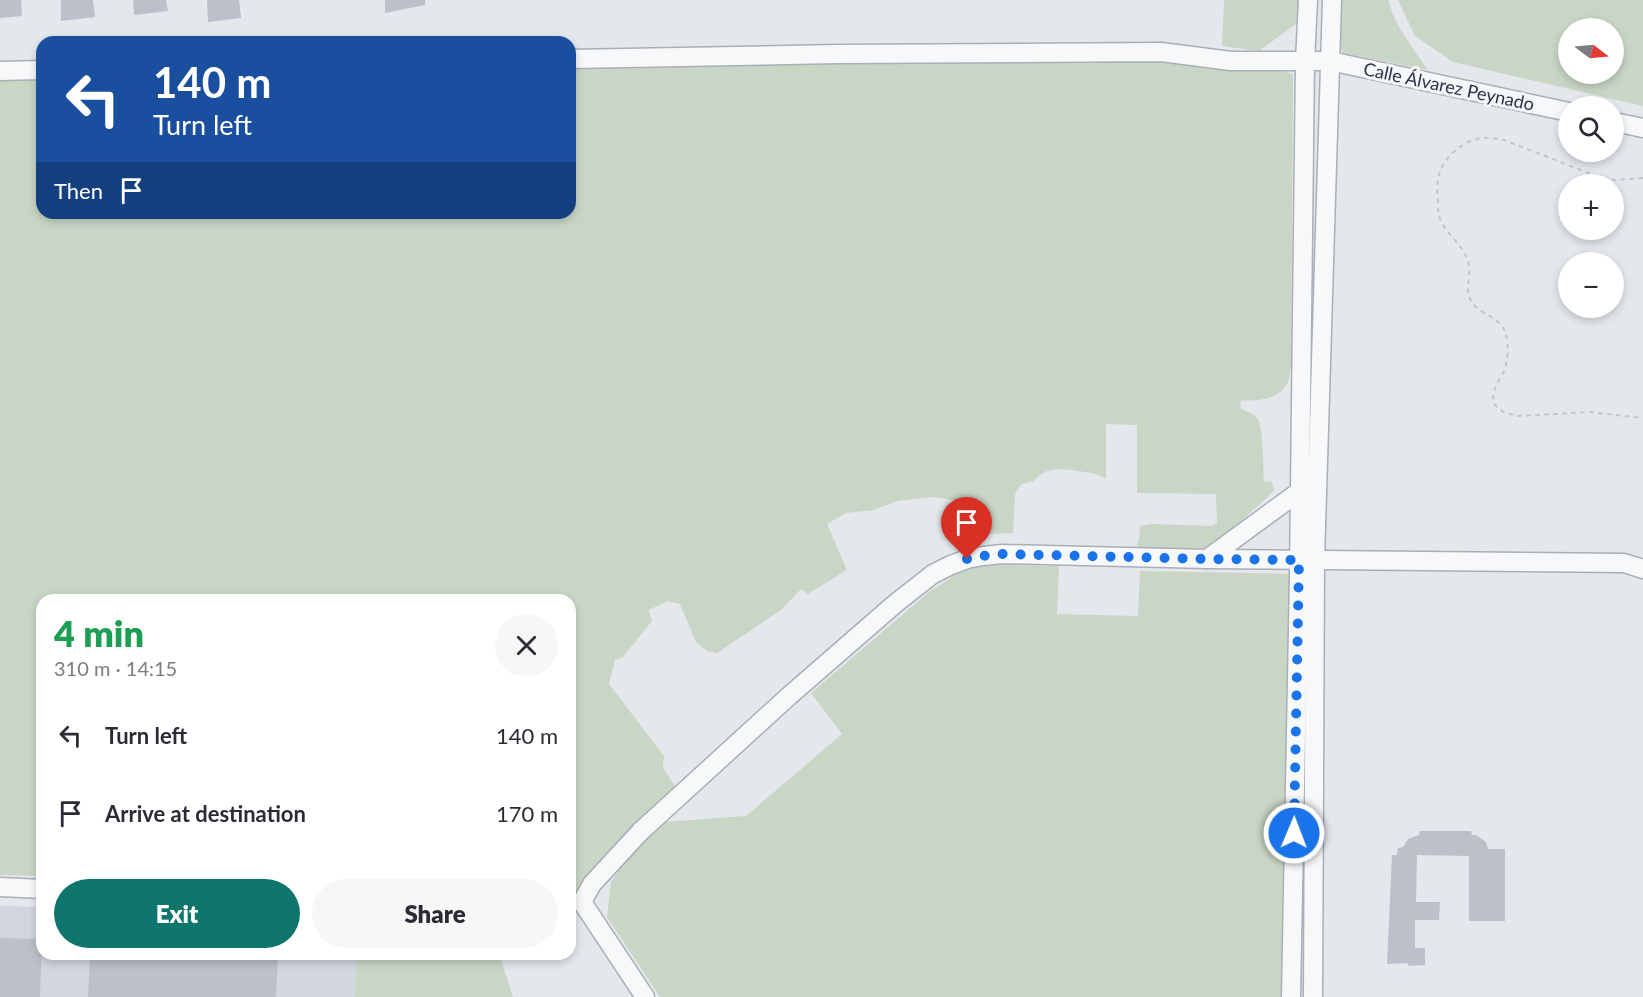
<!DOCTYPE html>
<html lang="en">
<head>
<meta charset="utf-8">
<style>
  :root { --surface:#fff; --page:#f7f7f7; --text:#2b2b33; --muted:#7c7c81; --accent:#0f766e }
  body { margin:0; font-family:Lato,sans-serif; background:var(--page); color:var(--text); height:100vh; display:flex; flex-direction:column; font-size:22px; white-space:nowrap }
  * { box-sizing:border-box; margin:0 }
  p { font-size:20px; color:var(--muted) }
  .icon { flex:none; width:33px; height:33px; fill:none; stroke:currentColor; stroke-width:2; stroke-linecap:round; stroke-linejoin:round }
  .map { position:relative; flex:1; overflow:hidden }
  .sheet { position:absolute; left:36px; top:594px; width:540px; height:366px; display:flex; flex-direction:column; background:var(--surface); border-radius:18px; box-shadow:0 3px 9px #0003 }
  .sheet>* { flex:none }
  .banner { position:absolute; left:36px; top:36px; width:540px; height:183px; border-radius:18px; box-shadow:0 3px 9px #0003; background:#1a4fa0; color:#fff; overflow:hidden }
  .needle { width:39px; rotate:106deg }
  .buttons { position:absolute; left:1558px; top:18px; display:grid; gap:12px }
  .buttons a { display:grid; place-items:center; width:66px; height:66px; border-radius:50%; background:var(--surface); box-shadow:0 3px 9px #0003; font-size:30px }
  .pin { position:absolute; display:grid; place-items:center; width:51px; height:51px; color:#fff; margin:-62px -26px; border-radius:50% 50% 50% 0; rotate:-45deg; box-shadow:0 0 6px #0007 }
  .pin .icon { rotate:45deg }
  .me { position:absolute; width:66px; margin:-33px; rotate:1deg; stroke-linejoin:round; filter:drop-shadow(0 0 4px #0008) }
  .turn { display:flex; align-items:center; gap:21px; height:126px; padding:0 18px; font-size:27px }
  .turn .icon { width:78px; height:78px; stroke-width:2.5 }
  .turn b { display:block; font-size:42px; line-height:51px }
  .then { display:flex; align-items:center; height:57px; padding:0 18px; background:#0003; gap:12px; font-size:22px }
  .round { display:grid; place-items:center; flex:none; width:63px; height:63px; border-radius:32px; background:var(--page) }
  .head { display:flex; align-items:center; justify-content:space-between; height:102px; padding:0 18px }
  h1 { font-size:36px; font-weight:800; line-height:45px; color:#1e9e55 }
  .action { display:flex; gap:12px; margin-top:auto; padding:12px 18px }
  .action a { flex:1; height:69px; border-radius:36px; background:var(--accent); color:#fff; font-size:24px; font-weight:800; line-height:69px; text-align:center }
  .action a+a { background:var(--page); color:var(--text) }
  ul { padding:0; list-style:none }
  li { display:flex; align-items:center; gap:18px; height:78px; padding:0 18px }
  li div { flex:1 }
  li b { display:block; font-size:22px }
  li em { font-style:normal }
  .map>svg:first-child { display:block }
  .built { fill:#d2d6de }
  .green { fill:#c9d6c5; fill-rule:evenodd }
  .building { fill:#bbc0ca }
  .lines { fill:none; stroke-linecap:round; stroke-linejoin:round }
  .minor-casing { stroke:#a9aeb7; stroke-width:21 }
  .path { stroke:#c2c5cb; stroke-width:2; stroke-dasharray:4.5 4.5; stroke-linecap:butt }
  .minor { stroke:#f7f8fa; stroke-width:18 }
  .route { stroke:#1a73e8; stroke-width:10; stroke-dasharray:0 18 }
  .labels { text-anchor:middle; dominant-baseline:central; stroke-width:6; stroke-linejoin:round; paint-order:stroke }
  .street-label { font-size:18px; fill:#2b3445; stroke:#f4f6f9 }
</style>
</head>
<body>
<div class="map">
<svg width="1643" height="997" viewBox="0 0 1643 997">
  <rect width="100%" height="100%" fill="#e4e7ec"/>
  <!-- built -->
  <path class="built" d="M 0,906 L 42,907 L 42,954 L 356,954 L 355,997 L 0,997 Z"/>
  <!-- green -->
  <g class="green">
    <path d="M 1224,0 L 1312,0 L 1311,13 L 1259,51 L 1222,46 Z"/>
    <path d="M 1338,0 L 1389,0 C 1390,19 1417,54 1428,70 L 1343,53 L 1335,36 Z"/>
    <path d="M 1398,0 L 1643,0 L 1643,106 L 1453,62 L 1415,36 ZM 1614,28 L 1614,74 L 1569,74 L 1569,28 Z"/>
    <path d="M 1161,52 L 1291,73 L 1293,76 L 1291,367 C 1290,372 1289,378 1288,382 C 1281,399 1256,402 1241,400 L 1240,408 C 1245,411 1253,413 1257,418 C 1264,427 1263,469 1264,482 L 1271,481 L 1275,490 L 1212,548 L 1136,548 L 1139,540 L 1140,526 L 1152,524 L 1213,526 L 1217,523 L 1216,494 L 1137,493 L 1137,425 L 1106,424 L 1106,479 C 1097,473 1090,473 1079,471 C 1062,469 1045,466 1034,481 L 1021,484 L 1015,494 L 1013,533 L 989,534 L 968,502 L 932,497 L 898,501 L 873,510 L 846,513 L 827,524 L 847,570 L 808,594 L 801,589 L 781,610 L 717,653 L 707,651 L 696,642 L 680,604 L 668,601 L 649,610 L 652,621 L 623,657 L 615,660 L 609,684 L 664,756 L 663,768 L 677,789 L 577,892 L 570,895 L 570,600 L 42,600 L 42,876 L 0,875 L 0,71 L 42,70 L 42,213 L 570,213 L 570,59 Z"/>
    <path d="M 998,565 L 1059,566 L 1057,614 L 1138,616 L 1140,571 L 1299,574 L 1289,757 L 1282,997 L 660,997 L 607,917 L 611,882 L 625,861 L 664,822 L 746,816 L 842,734 L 811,693 L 929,592 L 965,569 Z"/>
    <path d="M 356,954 L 499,954 L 513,997 L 355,997 Z"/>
  </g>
  <!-- building -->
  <g class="building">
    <path d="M 0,0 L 21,0 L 22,16 L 0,18 Z"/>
    <path d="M 61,0 L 93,0 L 95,17 L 61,21 Z"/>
    <path d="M 133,0 L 166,0 L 168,11 L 134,15 Z"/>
    <path d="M 207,0 L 239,0 L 241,18 L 208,22 Z"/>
    <path d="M 385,0 L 425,0 L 425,5 L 385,13 Z"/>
    <path d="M 1420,831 L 1471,831 L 1472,835 L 1476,835 L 1486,842 L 1488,849 L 1505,849 L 1505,921 L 1469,921 L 1469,856 L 1417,855 L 1416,902 L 1440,902 L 1439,920 L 1415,920 L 1415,948 L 1425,948 L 1425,965 L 1409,966 L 1407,963 L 1387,964 L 1392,855 L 1397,855 L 1398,848 L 1403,847 L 1408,839 L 1419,835 Z"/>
    <path d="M 0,938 L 42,939 L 40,997 L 0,997 Z"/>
    <path d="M 90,954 L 278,954 L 276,997 L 88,997 Z"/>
  </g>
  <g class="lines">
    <!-- minor casing -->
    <g class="minor-casing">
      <g id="minor">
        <path d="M 570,59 L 839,54 L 1161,52 L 1231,61 L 1330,61 L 1569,112"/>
        <path d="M 0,71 L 42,70"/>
        <path d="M 1614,122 L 1643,128"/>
        <path d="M 1207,559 L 1300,491"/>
        <path d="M 0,887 L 42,889"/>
        <path d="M 582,902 L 592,884 L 641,831 L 789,696 L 896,603 L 933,574 L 951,565 L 967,559 L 983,556 L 1002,554 L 1207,559 L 1624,563 L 1643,569"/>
        <path d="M 582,902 L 645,997"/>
        <path d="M 1291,997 L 1299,574 L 1305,62 L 1308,0"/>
        <path d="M 1313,997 L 1315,560 L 1332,0"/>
      </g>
    </g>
    <!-- path -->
    <path class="path" d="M 1643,178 L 1615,180 L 1599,177 L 1504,140 C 1496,139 1486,136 1477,139 C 1470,140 1463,145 1457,149 C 1438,165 1436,178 1438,202 C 1438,206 1438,211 1439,216 C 1444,233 1463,244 1468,261 C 1472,275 1464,289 1471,301 C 1480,316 1502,316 1506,335 C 1509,345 1508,361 1504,371 C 1498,383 1491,390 1494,404 L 1503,412 L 1517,416 L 1590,412 L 1643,418"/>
    <!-- minor -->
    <use href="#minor" class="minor"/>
  </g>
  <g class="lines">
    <!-- route -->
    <path class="route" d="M 967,559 L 983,556 L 1002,554 L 1207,559 L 1299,560 L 1294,833"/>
  </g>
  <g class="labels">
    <!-- street labels -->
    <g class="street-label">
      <text transform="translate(1449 86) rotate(12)">Calle Álvarez Peynado</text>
    </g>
  </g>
</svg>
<div class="buttons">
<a><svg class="needle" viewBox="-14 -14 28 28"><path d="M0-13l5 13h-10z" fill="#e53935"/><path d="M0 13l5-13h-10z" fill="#7c7c81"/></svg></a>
<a><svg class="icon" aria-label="search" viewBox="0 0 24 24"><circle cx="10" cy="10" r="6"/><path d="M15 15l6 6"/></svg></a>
<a>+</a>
<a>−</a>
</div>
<div class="pin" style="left:967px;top:559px;background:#d93025"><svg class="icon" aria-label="arrive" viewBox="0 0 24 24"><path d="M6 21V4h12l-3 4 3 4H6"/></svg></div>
<svg class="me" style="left:1294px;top:833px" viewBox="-20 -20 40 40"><circle r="17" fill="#1a73e8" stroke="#fff" stroke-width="3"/><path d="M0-11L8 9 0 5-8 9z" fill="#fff"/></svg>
<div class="banner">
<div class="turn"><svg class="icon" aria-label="left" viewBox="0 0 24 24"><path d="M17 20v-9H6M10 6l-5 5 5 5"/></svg><div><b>140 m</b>Turn left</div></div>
<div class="then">Then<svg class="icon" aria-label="arrive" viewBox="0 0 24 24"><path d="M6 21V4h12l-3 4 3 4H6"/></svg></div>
</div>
<section class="sheet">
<div class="head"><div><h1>4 min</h1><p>310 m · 14:15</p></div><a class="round"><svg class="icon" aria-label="close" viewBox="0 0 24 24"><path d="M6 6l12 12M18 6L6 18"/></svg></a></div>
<ul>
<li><svg class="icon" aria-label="left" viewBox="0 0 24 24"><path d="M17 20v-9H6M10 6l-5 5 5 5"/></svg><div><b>Turn left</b></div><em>140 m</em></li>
<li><svg class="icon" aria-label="arrive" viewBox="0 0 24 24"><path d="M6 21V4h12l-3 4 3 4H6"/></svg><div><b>Arrive at destination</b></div><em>170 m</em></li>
</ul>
<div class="action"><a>Exit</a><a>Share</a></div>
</section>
</div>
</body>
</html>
